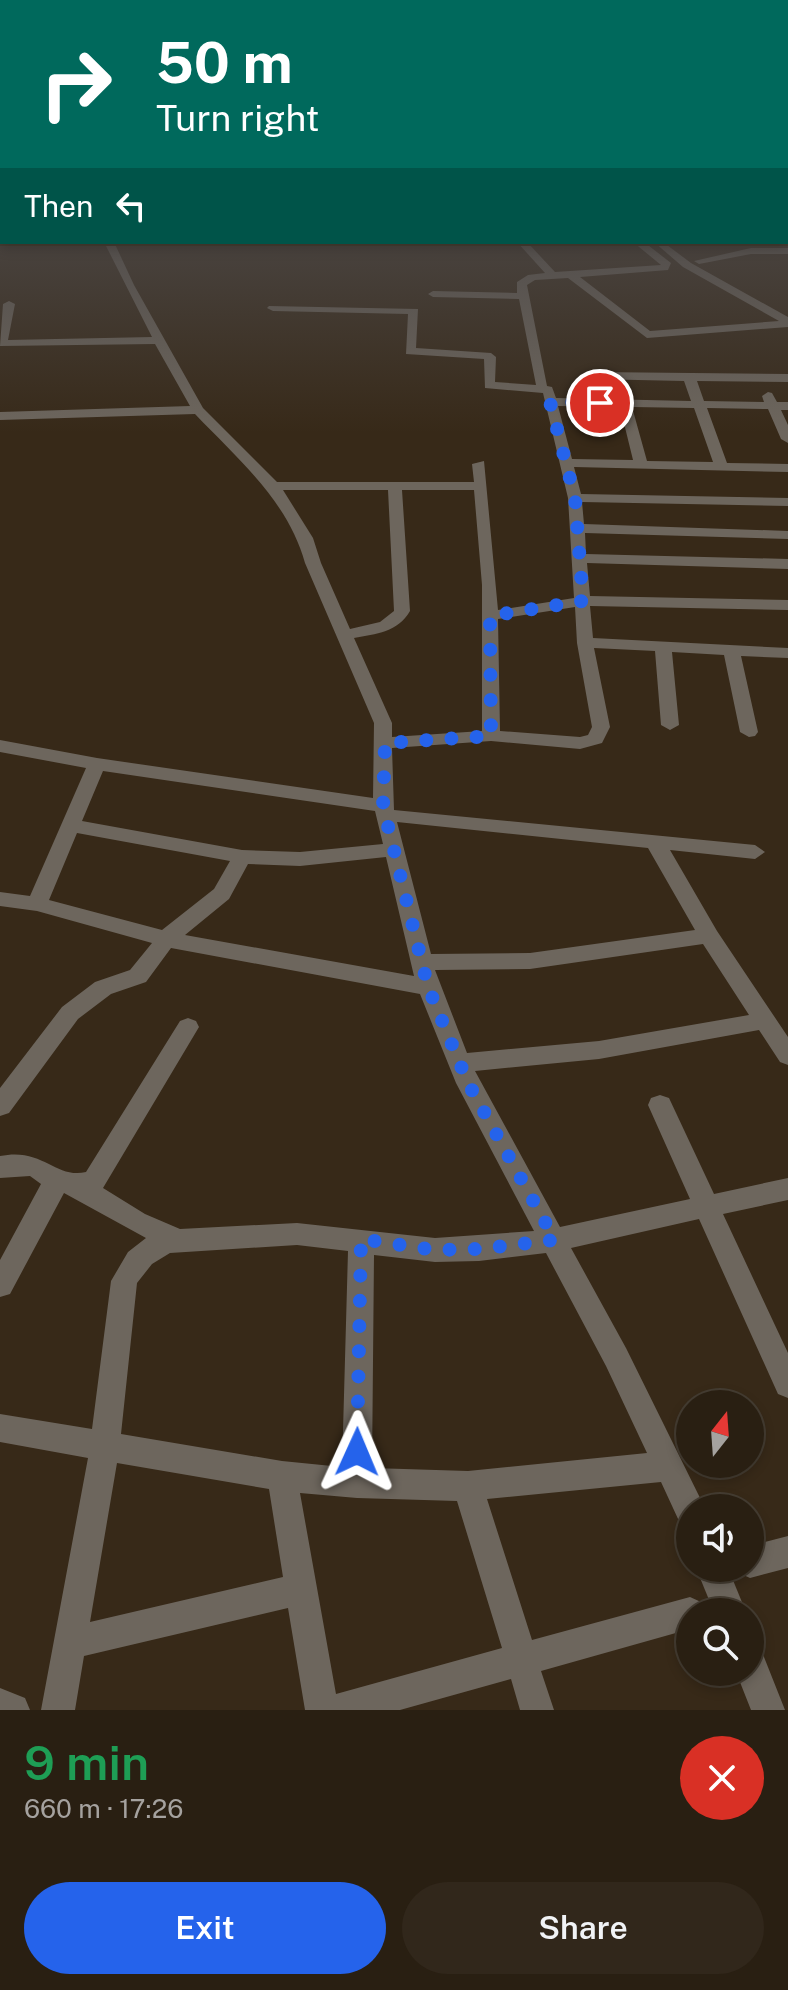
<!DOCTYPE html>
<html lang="en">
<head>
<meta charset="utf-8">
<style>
  :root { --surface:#291f12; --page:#31271b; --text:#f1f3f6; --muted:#a5a29f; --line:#453d32; --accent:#2563eb }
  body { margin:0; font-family:"Public Sans",sans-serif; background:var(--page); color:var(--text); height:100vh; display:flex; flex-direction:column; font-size:30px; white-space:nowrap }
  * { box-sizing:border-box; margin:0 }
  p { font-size:26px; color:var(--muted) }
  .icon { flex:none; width:44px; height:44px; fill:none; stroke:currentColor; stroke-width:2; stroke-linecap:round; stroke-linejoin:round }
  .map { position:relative; height:1710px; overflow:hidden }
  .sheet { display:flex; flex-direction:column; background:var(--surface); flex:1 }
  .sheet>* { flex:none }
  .guide { position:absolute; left:0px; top:0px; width:788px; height:244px; box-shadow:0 4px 12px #0003,0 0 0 2px var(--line); background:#00695c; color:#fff; overflow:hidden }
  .needle { width:52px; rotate:17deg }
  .tools { position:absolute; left:676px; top:1390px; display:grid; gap:16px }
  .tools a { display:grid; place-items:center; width:88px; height:88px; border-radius:50%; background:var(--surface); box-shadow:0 4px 12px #0003,0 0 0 2px var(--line); font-size:40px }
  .pin { position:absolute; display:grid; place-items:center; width:68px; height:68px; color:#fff; margin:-34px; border:4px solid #fff; border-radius:50%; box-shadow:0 2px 8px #0007 }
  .me { position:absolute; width:88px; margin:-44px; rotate:1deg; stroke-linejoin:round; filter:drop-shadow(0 0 6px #0008) }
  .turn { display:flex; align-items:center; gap:28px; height:168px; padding:0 24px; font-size:36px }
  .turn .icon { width:104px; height:104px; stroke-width:2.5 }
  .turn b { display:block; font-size:56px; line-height:68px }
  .then { display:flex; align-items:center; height:76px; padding:0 24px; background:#0003; gap:16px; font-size:30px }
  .round { display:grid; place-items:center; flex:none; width:84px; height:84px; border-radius:42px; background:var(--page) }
  .overview { display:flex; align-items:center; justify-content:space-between; height:136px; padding:0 24px }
  h1 { font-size:48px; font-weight:600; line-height:60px; color:#1e9e55 }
  .cta { display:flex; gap:16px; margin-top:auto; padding:16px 24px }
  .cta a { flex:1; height:92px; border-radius:48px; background:var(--accent); color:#fff; font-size:32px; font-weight:600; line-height:92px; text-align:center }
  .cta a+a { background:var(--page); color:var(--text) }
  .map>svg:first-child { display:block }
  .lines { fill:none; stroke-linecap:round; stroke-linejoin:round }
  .minor { fill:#6d665d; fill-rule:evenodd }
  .route { stroke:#2563eb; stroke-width:14; stroke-dasharray:0 25.2 }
</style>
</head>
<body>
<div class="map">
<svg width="788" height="1710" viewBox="0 0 788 1710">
  <rect width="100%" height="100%" fill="#372918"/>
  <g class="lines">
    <!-- minor -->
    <g class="minor">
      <rect x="786" y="209" width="2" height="6"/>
      <rect x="786" y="229" width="2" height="6"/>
      <path d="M 104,242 L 114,242 L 134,285 L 203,408 L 277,482 L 474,482 L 472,464 L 484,461 L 498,610 L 574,598 L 568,498 L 543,393 L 485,388 L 484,359 L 406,354 L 408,314 L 273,311 L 267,308 L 269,306 L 418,309 L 416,348 L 491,353 L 496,357 L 495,382 L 536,385 L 519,299 L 433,297 L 428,294 L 433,291 L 517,293 L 517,282 L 528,275 L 545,273 L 517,242 L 527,242 L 555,272 L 661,265 L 633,242 L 644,242 L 671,263 L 668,270 L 580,277 L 650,331 L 779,321 L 683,267 L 654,242 L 663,242 L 691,263 L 788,317 L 788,327 L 647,338 L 568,278 L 535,280 L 527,285 L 547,386 L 552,387 L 556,398 L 691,401 L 684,381 L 591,379 L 591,373 L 595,372 L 788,374 L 788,382 L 697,381 L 704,401 L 764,402 L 762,396 L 768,392 L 772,393 L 777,402 L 788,402 L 788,410 L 781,410 L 788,425 L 788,443 L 781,439 L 768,409 L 707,408 L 727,463 L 788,464 L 788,472 L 574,467 L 581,494 L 788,498 L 788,506 L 582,502 L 584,524 L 788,531 L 788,539 L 585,533 L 586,554 L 788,559 L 788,569 L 587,563 L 590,596 L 788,600 L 788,610 L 590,606 L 593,638 L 788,648 L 788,658 L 741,656 L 758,732 L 755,736 L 749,737 L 740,732 L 724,655 L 672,652 L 679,725 L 670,730 L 661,725 L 655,651 L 594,648 L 610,727 L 602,743 L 580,749 L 491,741 L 392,748 L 394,810 L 755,845 L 765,852 L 755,859 L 670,850 L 717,931 L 788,1037 L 788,1065 L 780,1062 L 759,1030 L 599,1059 L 475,1071 L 560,1227 L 690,1199 L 648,1105 L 651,1098 L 660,1095 L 669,1098 L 714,1194 L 788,1178 L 788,1200 L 723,1214 L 788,1353 L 788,1398 L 778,1394 L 699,1219 L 571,1248 L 626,1348 L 705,1508 L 690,1508 L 690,1525 L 679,1521 L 661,1482 L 487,1499 L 532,1640 L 690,1597 L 701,1602 L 706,1612 L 690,1612 L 690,1629 L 541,1671 L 554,1710 L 520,1710 L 511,1679 L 400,1710 L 305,1710 L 288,1608 L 84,1656 L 75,1710 L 41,1710 L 88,1458 L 0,1442 L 0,1414 L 92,1429 L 111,1281 L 128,1252 L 146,1238 L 64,1193 L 10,1294 L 0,1297 L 0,1260 L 41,1184 L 30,1176 L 0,1178 L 0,1156 C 43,1147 55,1179 86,1172 L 180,1021 L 188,1018 L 196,1021 L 199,1027 L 103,1188 L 145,1214 L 180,1229 L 297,1223 L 435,1238 L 534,1231 L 456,1083 L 420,994 L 171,948 L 146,982 L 111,994 L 78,1019 L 9,1113 L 0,1116 L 0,1088 L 62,1007 L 95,982 L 130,970 L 152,943 L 37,911 L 0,906 L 0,892 L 30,896 L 86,768 L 0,752 L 0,740 L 97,758 L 373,798 L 374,723 L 305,563 C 288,501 238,459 195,414 L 0,420 L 0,412 L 190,406 L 155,344 L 0,346 L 3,304 L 9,301 L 15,304 L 8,340 L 152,337 ZM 558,406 L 620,407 L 633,460 L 572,459 ZM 632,407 L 694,408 L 713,462 L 647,461 ZM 283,490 L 388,490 L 394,611 L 380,622 L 350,629 L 321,563 L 313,538 ZM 402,490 L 474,490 L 482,585 L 482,731 L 392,737 L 392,723 L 354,638 C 376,634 398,632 410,611 ZM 575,607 L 577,643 L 592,727 L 588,735 L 580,737 L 500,731 L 498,619 ZM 103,771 L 375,811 L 383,844 L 300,852 L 242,850 L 82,821 ZM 397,822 L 648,848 L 695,930 L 530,953 L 431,954 ZM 77,833 L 230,861 L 214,889 L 162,930 L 49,900 ZM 386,857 L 414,976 L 185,935 L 229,899 L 248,864 L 300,866 ZM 703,944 L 749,1015 L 599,1041 L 467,1053 L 435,970 L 530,969 ZM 297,1245 L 348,1251 L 342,1467 L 282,1461 L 121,1434 L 137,1283 L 152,1264 L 170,1253 ZM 546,1253 L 606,1366 L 647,1453 L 468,1471 L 372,1468 L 374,1255 L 435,1262 L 479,1261 ZM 117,1463 L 269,1489 L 283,1577 L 90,1622 ZM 300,1493 L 357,1498 L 457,1501 L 502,1648 L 336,1694 Z"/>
      <path d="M 751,248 L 788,248 L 788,254 L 751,254 L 699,264 L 694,261 Z"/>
      <path d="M 788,1536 L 788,1568 L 750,1578 L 739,1573 L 737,1568 L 750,1568 L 750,1546 Z"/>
      <path d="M 696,1568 L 728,1568 L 746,1612 L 714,1612 Z"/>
      <path d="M 750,1647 L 762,1652 L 785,1710 L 751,1710 L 736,1672 L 750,1672 Z"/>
      <path d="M 0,1688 L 25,1698 L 30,1710 L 0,1710 Z"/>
    </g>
  </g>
  <!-- sky -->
  <linearGradient id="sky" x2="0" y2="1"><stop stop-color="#1e170d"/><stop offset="0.45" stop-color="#4d4948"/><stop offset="1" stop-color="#4d4948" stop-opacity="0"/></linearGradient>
  <rect width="788" height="433" fill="url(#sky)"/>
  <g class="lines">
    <!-- route -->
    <path class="route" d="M 357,1452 L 361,1239 L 435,1250 L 479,1249 L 555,1240 L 468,1083 L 428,987 L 383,806 L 385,743 L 491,736 L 490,616 L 583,601 L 575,498 L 550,402 L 600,403"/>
  </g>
</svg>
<div class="tools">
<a><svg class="needle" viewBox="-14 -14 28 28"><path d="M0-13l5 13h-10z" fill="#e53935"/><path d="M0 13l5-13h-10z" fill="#a5a29f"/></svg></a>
<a><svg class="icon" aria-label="sound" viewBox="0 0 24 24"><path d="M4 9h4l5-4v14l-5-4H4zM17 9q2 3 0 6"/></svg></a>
<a><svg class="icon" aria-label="search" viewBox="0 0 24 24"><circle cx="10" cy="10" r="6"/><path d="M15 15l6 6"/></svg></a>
</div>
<div class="pin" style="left:600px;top:403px;background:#d93025"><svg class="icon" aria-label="arrive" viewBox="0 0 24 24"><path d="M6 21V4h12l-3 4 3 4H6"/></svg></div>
<svg class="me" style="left:357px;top:1452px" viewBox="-20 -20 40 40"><path d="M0-17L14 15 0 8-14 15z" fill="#2563eb" stroke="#fff" stroke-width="4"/></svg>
<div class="guide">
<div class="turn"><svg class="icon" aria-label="right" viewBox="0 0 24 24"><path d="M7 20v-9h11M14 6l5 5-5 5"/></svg><div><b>50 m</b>Turn right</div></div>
<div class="then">Then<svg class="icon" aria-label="left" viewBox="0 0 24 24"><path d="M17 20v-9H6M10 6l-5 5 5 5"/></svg></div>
</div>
</div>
<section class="sheet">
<div class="overview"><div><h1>9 min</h1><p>660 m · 17:26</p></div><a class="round" style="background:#d93025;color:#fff"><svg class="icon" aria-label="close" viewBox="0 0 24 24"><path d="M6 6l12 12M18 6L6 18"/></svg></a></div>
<div class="cta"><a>Exit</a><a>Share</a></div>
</section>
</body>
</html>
